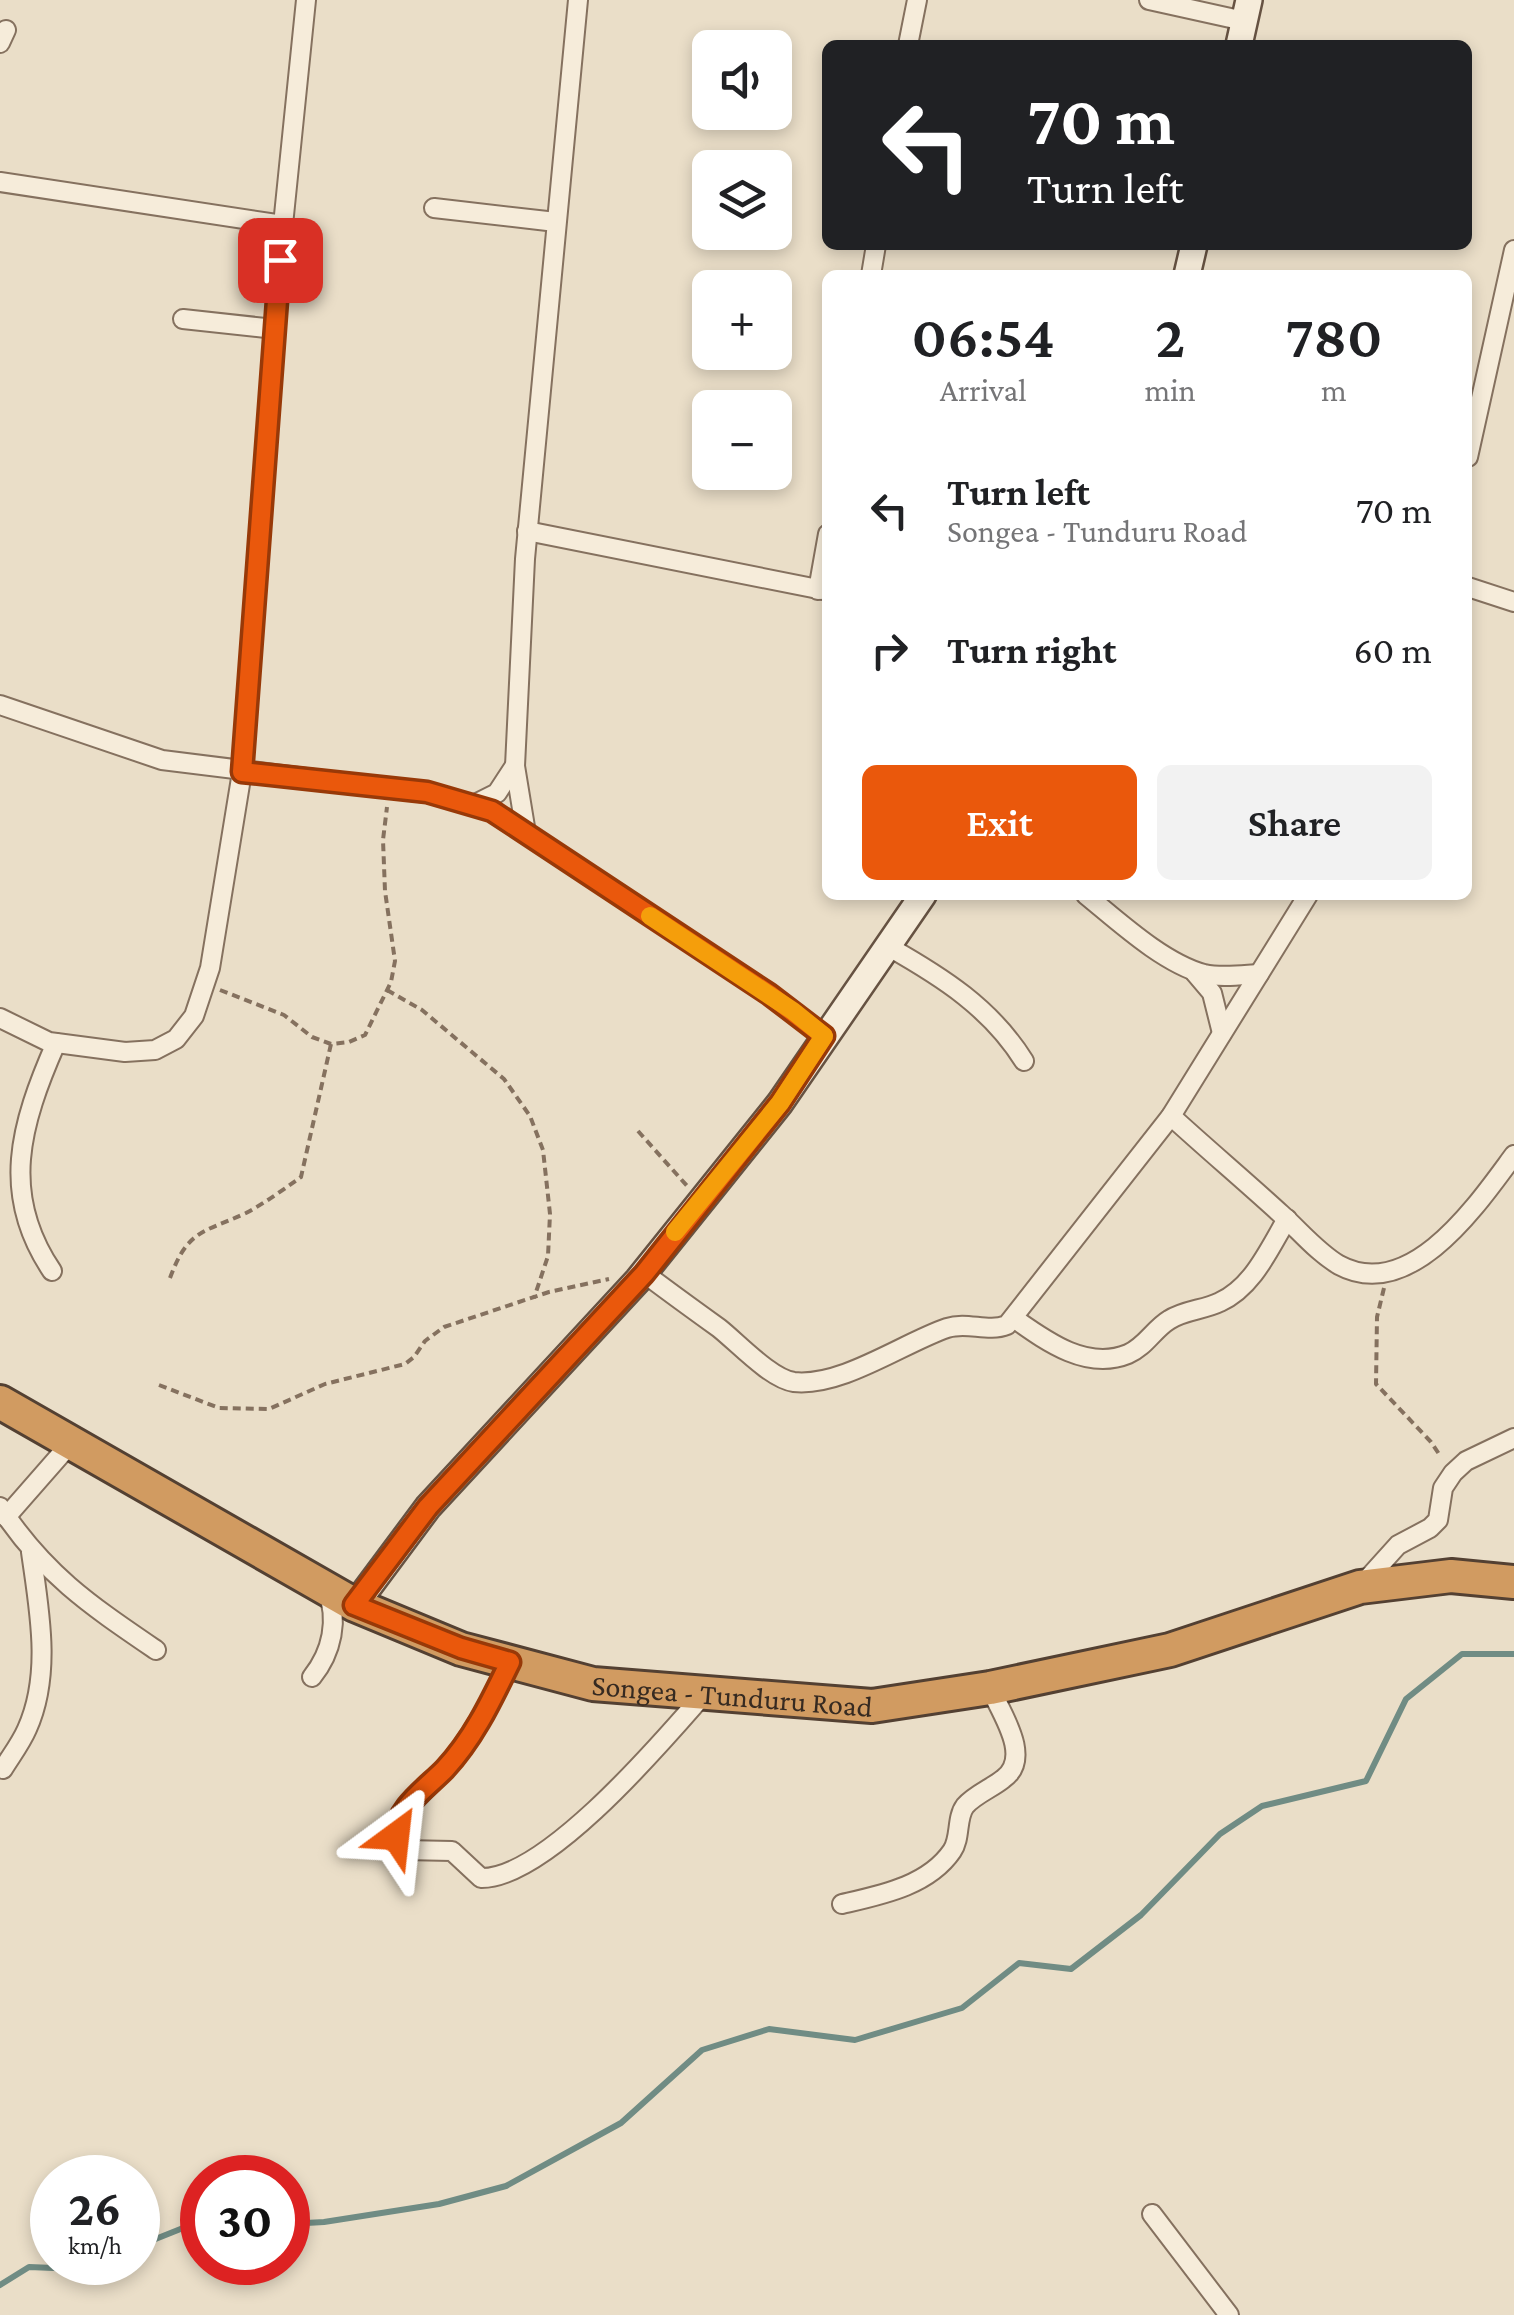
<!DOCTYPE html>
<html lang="en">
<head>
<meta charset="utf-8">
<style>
  :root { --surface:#fff; --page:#f2f2f2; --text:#202124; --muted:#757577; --accent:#ea580c }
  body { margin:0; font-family:"Crimson Pro",serif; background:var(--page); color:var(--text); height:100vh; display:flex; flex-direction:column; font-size:38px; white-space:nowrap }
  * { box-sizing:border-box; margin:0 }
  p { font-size:32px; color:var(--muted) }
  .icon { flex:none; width:55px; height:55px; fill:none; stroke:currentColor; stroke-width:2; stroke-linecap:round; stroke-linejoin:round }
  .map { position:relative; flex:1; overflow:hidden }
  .details { position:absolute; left:822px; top:270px; width:650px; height:630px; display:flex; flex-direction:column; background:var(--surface); border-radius:15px; box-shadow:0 5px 15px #0003 }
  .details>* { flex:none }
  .hud { position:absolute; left:822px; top:40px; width:650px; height:210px; border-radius:15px; box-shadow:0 5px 15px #0003; background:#202124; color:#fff; overflow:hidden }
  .tools { position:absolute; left:692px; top:30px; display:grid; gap:20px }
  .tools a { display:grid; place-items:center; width:100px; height:100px; border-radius:15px; background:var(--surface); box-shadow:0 5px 15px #0003; font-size:50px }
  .speed { position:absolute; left:30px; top:2155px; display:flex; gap:20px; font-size:50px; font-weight:700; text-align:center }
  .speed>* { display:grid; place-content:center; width:130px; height:130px; border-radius:50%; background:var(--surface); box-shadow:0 5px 15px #0003; line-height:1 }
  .speed small { font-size:25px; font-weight:400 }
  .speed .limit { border:15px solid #d22; background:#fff; color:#111 }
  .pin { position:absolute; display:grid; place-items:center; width:85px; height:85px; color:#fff; margin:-42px; border-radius:20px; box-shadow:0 5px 15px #0006 }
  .me { position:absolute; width:110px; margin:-55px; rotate:30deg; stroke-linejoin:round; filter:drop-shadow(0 0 8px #0008) }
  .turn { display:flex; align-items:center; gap:35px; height:210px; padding:0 40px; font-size:45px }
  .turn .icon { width:130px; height:130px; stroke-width:2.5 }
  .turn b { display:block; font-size:70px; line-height:85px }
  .eta { display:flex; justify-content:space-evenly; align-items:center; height:170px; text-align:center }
  .eta b { font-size:60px; font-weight:600; line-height:70px }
  .action { display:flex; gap:20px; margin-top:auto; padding:20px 40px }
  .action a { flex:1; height:115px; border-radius:15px; background:var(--accent); color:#fff; font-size:40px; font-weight:600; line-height:115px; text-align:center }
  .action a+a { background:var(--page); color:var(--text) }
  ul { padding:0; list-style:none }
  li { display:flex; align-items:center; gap:30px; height:140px; padding:0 40px }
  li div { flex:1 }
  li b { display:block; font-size:38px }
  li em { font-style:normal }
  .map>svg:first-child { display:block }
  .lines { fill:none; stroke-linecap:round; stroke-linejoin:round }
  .stream { stroke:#708c84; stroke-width:6 }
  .street-casing { stroke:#85715f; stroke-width:22 }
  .secondary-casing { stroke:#665242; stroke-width:30 }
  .highway-casing { stroke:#534032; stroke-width:38 }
  .path { stroke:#85715f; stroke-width:4; stroke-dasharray:8 5; stroke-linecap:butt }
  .street { stroke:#f6ecda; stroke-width:18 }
  .secondary { stroke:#f6ecda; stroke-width:25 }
  .highway { stroke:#d19b61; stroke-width:32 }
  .route-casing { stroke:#983908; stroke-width:25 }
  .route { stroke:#ea580c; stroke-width:18 }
  .slow { stroke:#f59e0b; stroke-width:18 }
  .labels { text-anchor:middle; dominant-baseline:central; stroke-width:8; stroke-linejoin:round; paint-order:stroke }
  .street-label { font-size:30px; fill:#362a21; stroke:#f2e9d7 }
</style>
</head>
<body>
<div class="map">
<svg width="1514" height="2315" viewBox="0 0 1514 2315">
  <rect width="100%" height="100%" fill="#eadec8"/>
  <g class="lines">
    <!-- stream -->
    <g class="stream">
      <path d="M 288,2224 L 324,2222 L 439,2204 L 506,2186 L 621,2123 L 702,2050 L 769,2029 L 855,2040 L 962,2008 L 1019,1963 L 1071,1969 L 1141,1915 L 1220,1834 L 1262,1806 L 1366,1781 L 1406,1699 L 1462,1654 L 1514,1654"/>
      <path d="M 138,2246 L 183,2228 L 202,2227"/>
      <path d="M 0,2285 L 29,2267 L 78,2269 L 94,2262"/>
    </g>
    <!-- street casing -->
    <g class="street-casing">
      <g id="street">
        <path d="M 1149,0 L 1244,21"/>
        <path d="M 0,43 L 6,30"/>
        <path d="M 908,45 L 917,0"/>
        <path d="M 0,182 L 283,225"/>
        <path d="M 434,208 L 556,222"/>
        <path d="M 871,275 L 876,245"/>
        <path d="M 183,319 L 275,329"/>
        <path d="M 1468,457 L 1514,250"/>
        <path d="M 527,531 L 828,591"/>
        <path d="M 1468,587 L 1514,602"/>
        <path d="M 818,590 L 828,534"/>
        <path d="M 0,705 L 162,760 L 427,793 L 491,811 L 769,994 L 823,1036"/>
        <path d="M 473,805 L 497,793 L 514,767"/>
        <path d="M 526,833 L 515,766 L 525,559 L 578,0"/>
        <path d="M 1086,895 C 1118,921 1163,963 1204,974 C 1221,978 1242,975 1259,974"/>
        <path d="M 889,947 C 942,977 991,1008 1024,1061"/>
        <path d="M 1195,973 L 1212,993 L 1222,1033"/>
        <path d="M 0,1018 L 49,1042 L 125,1052 L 155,1050 L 176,1039 L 194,1016 L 210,968 L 242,772 L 283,225 L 306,0"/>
        <path d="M 1171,1116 C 1207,1149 1245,1181 1281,1214 C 1300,1231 1317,1252 1339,1265 C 1411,1304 1479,1202 1514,1155"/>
        <path d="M 52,1271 C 0,1194 20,1125 56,1043"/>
        <path d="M 644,1273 C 669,1292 694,1310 719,1328 C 738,1343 771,1379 794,1382 C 842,1387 903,1343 947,1328 C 968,1321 987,1333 1007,1325 L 1171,1116 L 1308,895"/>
        <path d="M 1015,1319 C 1046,1341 1087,1371 1128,1354 C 1145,1347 1154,1329 1169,1320 C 1184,1310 1204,1310 1220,1302 C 1253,1287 1269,1249 1287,1219"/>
        <path d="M 0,1507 C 45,1575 90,1605 156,1650"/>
        <path d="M 6,1517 L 70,1444"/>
        <path d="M 1361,1586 L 1398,1545 L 1430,1528 L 1438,1520 L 1443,1488 L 1453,1473 L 1466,1461 L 1514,1438"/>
        <path d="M 511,1662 C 493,1698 475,1731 450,1763 C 432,1786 409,1801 395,1828 L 404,1850 L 452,1851 L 481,1878 C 546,1879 662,1742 704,1694"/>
        <path d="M 312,1677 C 332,1652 339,1620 327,1589"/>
        <path d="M 3,1769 C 11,1756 21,1743 27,1729 C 52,1674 39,1609 31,1552"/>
        <path d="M 842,1904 C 881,1895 928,1886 952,1851 C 961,1838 956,1818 965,1806 C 974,1795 992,1788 1003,1779 C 1033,1758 1001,1713 990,1688"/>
        <path d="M 1152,2214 L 1229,2315"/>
      </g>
    </g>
    <!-- secondary casing -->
    <g class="secondary-casing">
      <g id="secondary">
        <path d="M 1239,45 L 1249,0"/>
        <path d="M 1187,275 L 1194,245"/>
        <path d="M 355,1605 L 428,1507 L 638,1280 L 780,1103 L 923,895"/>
      </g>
    </g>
    <!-- highway casing -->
    <g class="highway-casing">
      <g id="highway">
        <path id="s1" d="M 0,1402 L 355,1605 L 461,1649 L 593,1684 L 872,1706 L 990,1688 L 1170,1650 L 1360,1587 L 1451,1576 L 1514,1582"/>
      </g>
    </g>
    <!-- path -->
    <g class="path">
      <path d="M 220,990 L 284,1015 L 312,1037 L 331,1044 L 349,1042 L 365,1035 L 391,982 L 395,961 L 385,891 L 383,840 L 387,807"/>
      <path d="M 387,990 L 422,1010 L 504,1079 L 530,1116 L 543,1150 L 550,1214 L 548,1256 L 534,1298"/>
      <path d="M 638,1131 L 688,1187"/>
      <path d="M 170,1278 C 188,1229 203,1233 246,1213 C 265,1203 284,1189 301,1177 L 331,1044"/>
      <path d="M 1384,1288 L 1377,1317 L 1376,1384 L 1431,1442 L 1441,1457"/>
      <path d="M 159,1385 L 219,1408 L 269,1409 L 325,1384 L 405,1364 L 414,1357 L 425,1341 L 444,1327 L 549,1292 L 609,1279"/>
    </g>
    <!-- street -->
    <use href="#street" class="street"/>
    <!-- secondary -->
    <use href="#secondary" class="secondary"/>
    <!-- highway -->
    <use href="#highway" class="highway"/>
  </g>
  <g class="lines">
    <!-- route casing -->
    <g class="route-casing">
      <path id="route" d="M 280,260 L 242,772 L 427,792 L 492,811 L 769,994 L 824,1036 L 780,1103 L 644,1274 L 428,1507 L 354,1605 L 461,1648 L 510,1662 C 492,1699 474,1738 445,1769 C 429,1786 394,1809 396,1836"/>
    </g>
    <!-- route -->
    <use href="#route" class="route"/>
    <!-- slow -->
    <path class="slow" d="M 650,916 L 793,1011 L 824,1036 L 780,1103 L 675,1232"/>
  </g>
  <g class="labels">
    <!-- street labels -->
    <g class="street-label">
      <text stroke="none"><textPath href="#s1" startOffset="800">Songea - Tunduru Road</textPath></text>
    </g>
  </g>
</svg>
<div class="tools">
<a><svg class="icon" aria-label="sound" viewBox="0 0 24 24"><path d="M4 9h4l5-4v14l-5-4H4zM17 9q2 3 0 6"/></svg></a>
<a><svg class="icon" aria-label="layers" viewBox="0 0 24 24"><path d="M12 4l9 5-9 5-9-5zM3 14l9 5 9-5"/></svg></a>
<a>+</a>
<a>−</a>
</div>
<div class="speed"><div>26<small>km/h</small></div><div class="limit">30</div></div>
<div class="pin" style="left:280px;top:260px;background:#d93025"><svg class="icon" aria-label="arrive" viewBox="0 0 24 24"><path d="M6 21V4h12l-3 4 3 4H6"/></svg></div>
<svg class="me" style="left:396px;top:1836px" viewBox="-20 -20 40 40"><path d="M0-17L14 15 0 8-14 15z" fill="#ea580c" stroke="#fff" stroke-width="4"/></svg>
<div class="hud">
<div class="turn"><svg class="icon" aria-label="left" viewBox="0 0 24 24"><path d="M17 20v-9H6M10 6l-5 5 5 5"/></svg><div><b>70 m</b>Turn left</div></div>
</div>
<section class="details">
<div class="eta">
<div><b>06:54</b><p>Arrival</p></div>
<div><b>2</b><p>min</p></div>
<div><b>780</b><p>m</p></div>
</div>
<ul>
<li><svg class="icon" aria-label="left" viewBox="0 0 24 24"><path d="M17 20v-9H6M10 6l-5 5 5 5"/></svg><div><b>Turn left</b><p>Songea - Tunduru Road</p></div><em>70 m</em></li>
<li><svg class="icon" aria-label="right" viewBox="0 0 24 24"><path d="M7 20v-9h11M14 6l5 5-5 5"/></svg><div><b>Turn right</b></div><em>60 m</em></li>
</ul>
<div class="action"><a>Exit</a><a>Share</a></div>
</section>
</div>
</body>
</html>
